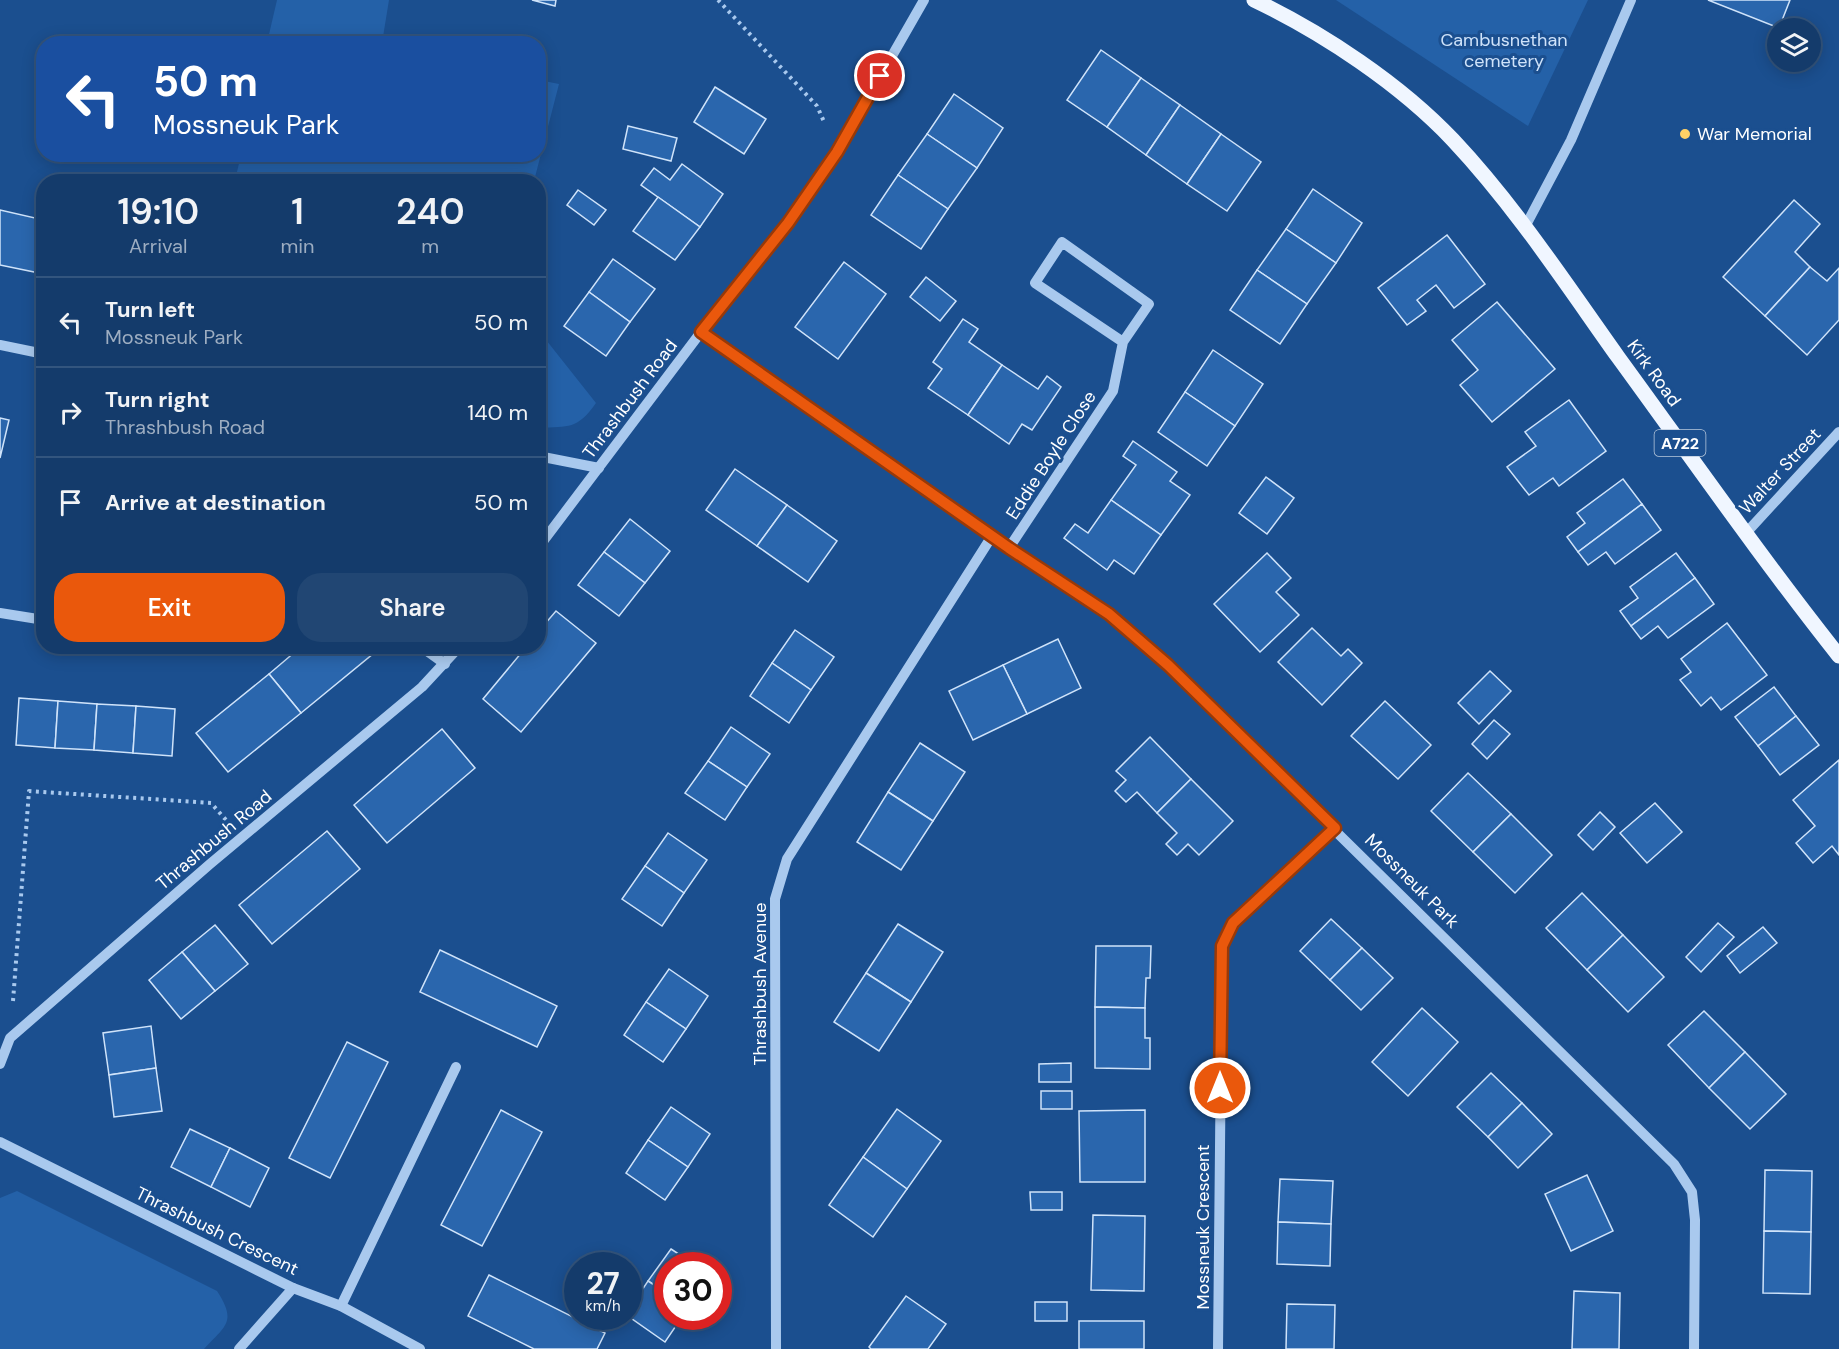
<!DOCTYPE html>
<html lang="en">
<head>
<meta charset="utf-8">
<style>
  :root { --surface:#143b6b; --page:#214673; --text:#f1f3f6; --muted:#9dadc1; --line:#33557e; --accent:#ea580c }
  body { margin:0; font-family:"DM Sans",sans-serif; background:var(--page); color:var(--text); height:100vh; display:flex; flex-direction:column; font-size:22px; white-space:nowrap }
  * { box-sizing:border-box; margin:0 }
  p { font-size:20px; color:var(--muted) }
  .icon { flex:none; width:33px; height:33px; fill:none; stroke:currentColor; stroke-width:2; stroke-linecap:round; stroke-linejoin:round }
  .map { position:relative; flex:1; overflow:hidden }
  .details { position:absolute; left:36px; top:174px; width:510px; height:480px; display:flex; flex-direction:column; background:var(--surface); border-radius:24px; box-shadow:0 3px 15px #0003,0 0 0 2px var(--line) }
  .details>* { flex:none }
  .banner { position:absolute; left:36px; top:36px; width:510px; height:126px; border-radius:24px; box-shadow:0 3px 15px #0003,0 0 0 2px var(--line); background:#1a4fa0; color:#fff; overflow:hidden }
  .fabs { position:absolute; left:1767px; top:18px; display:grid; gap:12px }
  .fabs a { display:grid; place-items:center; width:54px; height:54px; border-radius:50%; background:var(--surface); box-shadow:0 3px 15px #0003,0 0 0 2px var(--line); font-size:30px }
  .speed { position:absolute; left:564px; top:1252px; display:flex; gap:12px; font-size:30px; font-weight:700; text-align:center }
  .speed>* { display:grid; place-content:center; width:78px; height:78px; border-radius:50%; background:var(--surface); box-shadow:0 3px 15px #0003,0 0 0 2px var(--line); line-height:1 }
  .speed small { font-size:15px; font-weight:400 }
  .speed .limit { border:9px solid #d22; background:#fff; color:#111 }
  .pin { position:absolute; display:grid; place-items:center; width:51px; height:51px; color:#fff; margin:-26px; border:3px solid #fff; border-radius:50%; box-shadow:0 2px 6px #0007 }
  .me { position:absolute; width:66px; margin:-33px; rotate:0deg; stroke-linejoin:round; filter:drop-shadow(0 0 4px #0008) }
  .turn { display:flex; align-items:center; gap:21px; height:126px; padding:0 18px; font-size:27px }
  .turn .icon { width:78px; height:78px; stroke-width:2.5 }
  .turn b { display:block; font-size:42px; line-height:51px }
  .eta { display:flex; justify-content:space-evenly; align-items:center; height:102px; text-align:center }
  .eta b { font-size:36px; font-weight:600; line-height:42px }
  .cta { display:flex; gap:12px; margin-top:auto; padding:12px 18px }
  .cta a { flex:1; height:69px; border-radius:24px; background:var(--accent); color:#fff; font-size:24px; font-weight:600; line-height:69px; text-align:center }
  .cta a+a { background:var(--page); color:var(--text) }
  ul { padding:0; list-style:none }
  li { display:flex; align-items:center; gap:18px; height:90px; padding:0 18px; border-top:2px solid var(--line) }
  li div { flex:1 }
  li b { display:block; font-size:22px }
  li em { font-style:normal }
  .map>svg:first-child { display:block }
  .green { fill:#2461a8 }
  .building { fill:#2a66ad; stroke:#cfe3fa; stroke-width:1.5 }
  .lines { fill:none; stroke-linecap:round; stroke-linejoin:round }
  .path { stroke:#a9c9ee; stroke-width:4; stroke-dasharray:3 4.5; stroke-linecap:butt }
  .minor { stroke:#a9c9ee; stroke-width:10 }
  .major { stroke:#f0f6ff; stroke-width:15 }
  .route-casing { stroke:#983908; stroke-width:15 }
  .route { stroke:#ea580c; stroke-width:10 }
  .poi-dot { fill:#ffd166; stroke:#1b4f8f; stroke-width:2 }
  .labels { text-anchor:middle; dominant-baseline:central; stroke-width:6; stroke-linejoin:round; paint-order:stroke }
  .shield { fill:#1b4f8f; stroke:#bbcadd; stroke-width:1.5 }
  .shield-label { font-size:16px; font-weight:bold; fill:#fff }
  .park-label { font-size:18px; fill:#cfe3fa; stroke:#1b4f8f }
  .poi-label { font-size:18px; fill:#fff; stroke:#1b4f8f; text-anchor:start }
  .street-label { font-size:18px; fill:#fff; stroke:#1b4f8f }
</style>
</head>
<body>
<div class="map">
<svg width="1839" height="1349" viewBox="0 0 1839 1349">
  <rect width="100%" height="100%" fill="#1b4f8f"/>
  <!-- green -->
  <g class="green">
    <path d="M 277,0 L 389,0 L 382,43 L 267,43 Z"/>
    <path d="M 1336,0 L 1588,0 L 1528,126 Z"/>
    <path d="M 539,80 L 559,84 L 534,181 L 263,182 L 236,176 L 241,155 L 538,154 Z"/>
    <path d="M 539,331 L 596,403 C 577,430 569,426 539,428 Z"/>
    <path d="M 17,1191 L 217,1291 C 237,1322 226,1325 204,1349 L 0,1349 L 0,1198 Z"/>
  </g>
  <!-- building -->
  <g class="building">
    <path d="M 532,0 L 556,0 L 555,6 Z"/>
    <path d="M 1708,0 L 1790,0 L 1779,28 Z"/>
    <path d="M 1101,50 L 1141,78 L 1107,127 L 1067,100 Z"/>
    <path d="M 1141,78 L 1180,105 L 1146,155 L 1107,127 Z"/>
    <path d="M 715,87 L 766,119 L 744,154 L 694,122 Z"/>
    <path d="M 954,94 L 1003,128 L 977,168 L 927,134 Z"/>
    <path d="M 1180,105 L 1221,134 L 1187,184 L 1146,155 Z"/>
    <path d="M 628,126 L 677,138 L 671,161 L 623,149 Z"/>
    <path d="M 927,134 L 977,168 L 948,209 L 898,175 Z"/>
    <path d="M 1221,134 L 1261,162 L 1227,211 L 1187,184 Z"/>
    <path d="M 682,164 L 723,194 L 700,227 L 641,185 L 654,168 L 670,180 Z"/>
    <path d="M 898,175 L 948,209 L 921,249 L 871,215 Z"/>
    <path d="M 1313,189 L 1362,223 L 1336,263 L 1286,229 Z"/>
    <path d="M 578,190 L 606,210 L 594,225 L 567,205 Z"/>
    <path d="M 658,197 L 700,227 L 675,260 L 633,231 Z"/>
    <path d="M 1794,200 L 1820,224 L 1795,252 L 1810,267 L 1765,316 L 1723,277 Z"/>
    <path d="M 0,210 L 44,220 L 44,274 L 0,265 Z"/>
    <path d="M 1286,229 L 1336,263 L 1307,304 L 1257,270 Z"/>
    <path d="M 1447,235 L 1485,284 L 1454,308 L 1436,285 L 1417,300 L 1426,311 L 1407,325 L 1378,288 Z"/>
    <path d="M 613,259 L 655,289 L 630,322 L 589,292 Z"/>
    <path d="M 844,262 L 886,294 L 838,359 L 795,327 Z"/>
    <path d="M 1810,267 L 1827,281 L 1839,268 L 1839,320 L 1807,355 L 1765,316 Z"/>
    <path d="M 1257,270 L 1307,304 L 1280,344 L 1230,310 Z"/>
    <path d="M 926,277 L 956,301 L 940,321 L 910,297 Z"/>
    <path d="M 589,292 L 630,322 L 606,356 L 564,326 Z"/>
    <path d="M 1497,302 L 1555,369 L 1492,422 L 1460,385 L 1478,370 L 1452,340 Z"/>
    <path d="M 963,319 L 978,329 L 969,342 L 1002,365 L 968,415 L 928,388 L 942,369 L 933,362 Z"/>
    <path d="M 1213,350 L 1263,384 L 1235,426 L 1185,392 Z"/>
    <path d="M 1002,365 L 1038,389 L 1047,376 L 1061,387 L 1032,430 L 1022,424 L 1009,444 L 968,415 Z"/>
    <path d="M 1185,392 L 1235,426 L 1207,466 L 1158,432 Z"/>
    <path d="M 1569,400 L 1606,451 L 1559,486 L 1553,478 L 1529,495 L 1507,467 L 1536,446 L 1525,432 Z"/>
    <path d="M 0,418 L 9,420 L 0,458 Z"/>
    <path d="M 1133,441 L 1177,472 L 1170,481 L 1190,495 L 1161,535 L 1111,500 L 1136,465 L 1123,456 Z"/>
    <path d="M 735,469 L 787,505 L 757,546 L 706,510 Z"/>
    <path d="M 1266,477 L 1294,498 L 1267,534 L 1239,513 Z"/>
    <path d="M 1623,479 L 1642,504 L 1578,552 L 1567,537 L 1585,523 L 1577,513 Z"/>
    <path d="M 1111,500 L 1161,535 L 1134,574 L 1114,560 L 1107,570 L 1064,538 L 1075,524 L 1088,533 Z"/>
    <path d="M 1642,504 L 1661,530 L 1615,564 L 1606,552 L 1588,565 L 1578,552 Z"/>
    <path d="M 787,505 L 837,541 L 808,582 L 757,546 Z"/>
    <path d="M 630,519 L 670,551 L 645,583 L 604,552 Z"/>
    <path d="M 604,552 L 645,583 L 619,616 L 578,585 Z"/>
    <path d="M 1267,553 L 1291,578 L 1276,592 L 1299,615 L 1260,652 L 1214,604 Z"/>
    <path d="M 1676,553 L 1695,578 L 1631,626 L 1620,611 L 1638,598 L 1630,587 Z"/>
    <path d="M 1695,578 L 1714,604 L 1668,638 L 1658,626 L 1641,639 L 1631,626 Z"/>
    <path d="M 556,611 L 596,643 L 521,732 L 483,699 L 527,646 L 538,646 L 538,632 Z"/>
    <path d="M 1727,623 L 1767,675 L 1721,710 L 1711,697 L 1701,706 L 1680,680 L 1691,672 L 1681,659 Z"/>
    <path d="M 1312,628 L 1341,656 L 1348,649 L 1362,663 L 1322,705 L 1278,662 Z"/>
    <path d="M 795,630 L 834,657 L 811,690 L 772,663 Z"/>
    <path d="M 1058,639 L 1081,688 L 1027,714 L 1003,665 Z"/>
    <path d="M 302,646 L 369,646 L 374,653 L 301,713 L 269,674 Z"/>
    <path d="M 772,663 L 811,690 L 789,723 L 750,696 Z"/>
    <path d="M 1003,665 L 1027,714 L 973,740 L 949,691 Z"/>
    <path d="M 1490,671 L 1511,691 L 1479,724 L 1458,703 Z"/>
    <path d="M 269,674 L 301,713 L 228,772 L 196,733 Z"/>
    <path d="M 1774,687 L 1796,716 L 1758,746 L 1735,717 Z"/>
    <path d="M 19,698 L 58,701 L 55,748 L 16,745 Z"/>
    <path d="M 58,701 L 97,704 L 94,750 L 55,748 Z"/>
    <path d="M 1385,701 L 1431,745 L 1398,779 L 1351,736 Z"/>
    <path d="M 97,704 L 136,706 L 133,753 L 94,750 Z"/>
    <path d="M 136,706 L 175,709 L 172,756 L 133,753 Z"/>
    <path d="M 1796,716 L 1819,745 L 1780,775 L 1758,746 Z"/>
    <path d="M 1494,720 L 1510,734 L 1487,759 L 1472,744 Z"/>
    <path d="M 731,727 L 770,754 L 747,787 L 708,761 Z"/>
    <path d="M 442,729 L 475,768 L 387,843 L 354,805 Z"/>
    <path d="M 1150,737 L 1191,779 L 1157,813 L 1137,792 L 1126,802 L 1115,791 L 1126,780 L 1116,771 Z"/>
    <path d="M 920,743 L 965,772 L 933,821 L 888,792 Z"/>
    <path d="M 1839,760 L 1839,855 L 1832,846 L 1813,863 L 1796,843 L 1815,826 L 1793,800 Z"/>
    <path d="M 708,761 L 747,787 L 725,820 L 685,793 Z"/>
    <path d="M 1468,773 L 1511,814 L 1473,852 L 1431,811 Z"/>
    <path d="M 1191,779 L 1233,821 L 1199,855 L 1188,844 L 1177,855 L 1166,844 L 1177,833 L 1157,813 Z"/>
    <path d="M 888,792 L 933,821 L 901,870 L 857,842 Z"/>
    <path d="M 1655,803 L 1682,832 L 1647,863 L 1620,833 Z"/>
    <path d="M 1600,812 L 1615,827 L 1593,850 L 1578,835 Z"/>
    <path d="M 1511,814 L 1552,855 L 1515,893 L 1473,852 Z"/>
    <path d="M 327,831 L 360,869 L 272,944 L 239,905 Z"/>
    <path d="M 668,833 L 707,860 L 684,893 L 645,866 Z"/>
    <path d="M 645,866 L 684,893 L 662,926 L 622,899 Z"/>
    <path d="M 1582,893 L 1623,935 L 1587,970 L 1546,928 Z"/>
    <path d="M 1331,919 L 1362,948 L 1330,980 L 1300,951 Z"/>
    <path d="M 1718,923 L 1734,937 L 1701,972 L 1686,957 Z"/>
    <path d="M 898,924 L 943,952 L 911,1002 L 866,973 Z"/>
    <path d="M 215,925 L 248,964 L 215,991 L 182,952 Z"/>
    <path d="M 1763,927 L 1777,943 L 1740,973 L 1727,956 Z"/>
    <path d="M 1623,935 L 1664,977 L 1628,1012 L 1587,970 Z"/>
    <path d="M 1096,946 L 1151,946 L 1150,978 L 1146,978 L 1145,1008 L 1095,1007 Z"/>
    <path d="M 1362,948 L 1393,978 L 1361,1010 L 1330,980 Z"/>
    <path d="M 440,950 L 557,1006 L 537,1047 L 420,992 Z"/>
    <path d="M 182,952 L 215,991 L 181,1019 L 149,980 Z"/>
    <path d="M 669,969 L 708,996 L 686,1029 L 646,1002 Z"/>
    <path d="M 866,973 L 911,1002 L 879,1051 L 834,1022 Z"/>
    <path d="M 646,1002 L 686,1029 L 663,1062 L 624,1035 Z"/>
    <path d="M 1095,1007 L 1145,1008 L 1145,1038 L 1150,1038 L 1150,1069 L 1095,1068 Z"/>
    <path d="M 1422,1008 L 1458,1042 L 1408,1096 L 1372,1062 Z"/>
    <path d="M 1704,1011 L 1745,1052 L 1709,1088 L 1668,1045 Z"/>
    <path d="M 151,1026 L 156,1068 L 109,1075 L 103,1033 Z"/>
    <path d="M 347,1042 L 388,1062 L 330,1178 L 289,1158 Z"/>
    <path d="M 1745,1052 L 1786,1094 L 1750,1129 L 1709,1088 Z"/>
    <path d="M 1071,1063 L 1071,1082 L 1039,1082 L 1039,1064 Z"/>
    <path d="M 156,1068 L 162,1111 L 114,1117 L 109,1075 Z"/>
    <path d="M 1491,1073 L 1522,1103 L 1488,1137 L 1457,1107 Z"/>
    <rect x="1041" y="1091" width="31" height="18"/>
    <path d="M 1522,1103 L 1552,1134 L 1518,1168 L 1488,1137 Z"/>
    <path d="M 671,1107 L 710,1134 L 688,1167 L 648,1140 Z"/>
    <path d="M 897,1109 L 941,1141 L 907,1189 L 863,1157 Z"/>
    <path d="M 501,1110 L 542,1132 L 482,1246 L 441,1225 Z"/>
    <path d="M 1145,1110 L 1145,1182 L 1080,1182 L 1079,1111 Z"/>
    <path d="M 190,1129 L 230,1148 L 211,1187 L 171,1167 Z"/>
    <path d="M 648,1140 L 688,1167 L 665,1200 L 626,1173 Z"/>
    <path d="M 230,1148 L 269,1168 L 250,1207 L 211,1187 Z"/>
    <path d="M 863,1157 L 907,1189 L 873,1237 L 829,1205 Z"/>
    <path d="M 1765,1170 L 1812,1171 L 1811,1232 L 1764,1231 Z"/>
    <path d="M 1587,1175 L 1613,1231 L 1571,1251 L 1545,1194 Z"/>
    <path d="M 1280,1179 L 1333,1181 L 1331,1224 L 1278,1222 Z"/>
    <path d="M 1030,1192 L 1062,1192 L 1062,1210 L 1031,1210 Z"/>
    <path d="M 1093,1215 L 1145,1216 L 1144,1291 L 1091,1290 Z"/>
    <path d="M 1278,1222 L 1331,1224 L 1330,1266 L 1277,1264 Z"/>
    <path d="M 1764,1231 L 1811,1232 L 1810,1294 L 1763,1293 Z"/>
    <path d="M 671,1249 L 697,1266 L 668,1266 L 668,1294 L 648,1281 Z"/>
    <path d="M 489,1275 L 605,1333 L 597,1349 L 534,1349 L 468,1316 Z"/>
    <path d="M 648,1281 L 668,1294 L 668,1317 L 682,1317 L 665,1342 L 628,1316 L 628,1311 Z"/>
    <path d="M 1574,1291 L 1620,1293 L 1619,1349 L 1572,1349 Z"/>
    <path d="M 906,1296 L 946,1324 L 928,1349 L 871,1349 L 869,1347 Z"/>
    <rect x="1035" y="1302" width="32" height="19"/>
    <path d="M 1287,1304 L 1335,1305 L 1334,1349 L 1286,1349 Z"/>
    <rect x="1079" y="1321" width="65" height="28"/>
  </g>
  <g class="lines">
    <!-- path -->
    <g class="path">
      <path d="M 718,0 L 817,106 L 825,124"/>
      <path d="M 13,1001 L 29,791 L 211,803 L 226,820"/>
    </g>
    <!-- minor -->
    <g class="minor">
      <path d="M 1525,227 L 1571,140 L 1631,0"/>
      <path d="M 701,332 L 1009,548 L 1109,614 L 1140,639 L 1674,1164 L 1692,1192 L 1695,1220 L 1694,1349"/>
      <path d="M 0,345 L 44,354"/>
      <path d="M 538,456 L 599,468"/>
      <path d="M 1746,533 L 1839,432"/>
      <path d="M 538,548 L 701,332 L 788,223 L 837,152 L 924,0"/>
      <path d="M 1009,548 L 1113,391 L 1123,342 L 1149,304 L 1062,242 L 1035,283 L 1123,342"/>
      <path d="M 0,613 L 44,620"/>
      <path d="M 420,646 L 445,664"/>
      <path d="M 0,1064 L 10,1038 L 210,864 L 422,687 L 460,646"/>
      <path d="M 0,1142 L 293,1288 L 341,1306 L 420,1349"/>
      <path d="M 341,1306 L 456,1067"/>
      <path d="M 239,1349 L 293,1288"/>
      <path d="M 776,1349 L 775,899 L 787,859 L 992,536"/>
      <path d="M 1218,1349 L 1222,946 L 1233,923 L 1335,828"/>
    </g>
    <!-- major -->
    <path class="major" d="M 1254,0 C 1323,33 1400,84 1453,140 C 1515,206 1566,284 1618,357 C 1691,457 1762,559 1839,656"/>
  </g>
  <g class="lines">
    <!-- route casing -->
    <g class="route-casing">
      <path id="route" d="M 880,76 L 837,152 L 788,223 L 701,332 L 1009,548 L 1109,614 L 1168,665 L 1335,828 L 1233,923 L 1222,946 L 1220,1088"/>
    </g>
    <!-- route -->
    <use href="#route" class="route"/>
  </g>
  <!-- markers -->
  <circle class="poi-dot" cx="1685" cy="134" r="6"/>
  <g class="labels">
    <!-- shield labels -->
    <rect class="shield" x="1654.5" y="430" width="51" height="26" rx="4.5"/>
    <g class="shield-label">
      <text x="1680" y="443">A722</text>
    </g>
    <!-- park labels -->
    <g class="park-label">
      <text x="1504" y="40">Cambusnethan<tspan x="1504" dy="21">cemetery</tspan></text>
    </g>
    <!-- poi labels -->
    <g class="poi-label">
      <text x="1697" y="134">War Memorial</text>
    </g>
    <!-- street labels -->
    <g class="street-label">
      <text transform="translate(1654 373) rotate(54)">Kirk Road</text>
      <text transform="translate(630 399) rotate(-53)">Thrashbush Road</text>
      <text transform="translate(1051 455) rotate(-57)">Eddie Boyle Close</text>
      <text transform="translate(1780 471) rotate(-47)">Walter Street</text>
      <text transform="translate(214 840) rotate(-40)">Thrashbush Road</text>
      <text transform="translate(1412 881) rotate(45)">Mossneuk Park</text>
      <text transform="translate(760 984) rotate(-90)">Thrashbush Avenue</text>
      <text transform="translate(1203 1227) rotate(-90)">Mossneuk Crescent</text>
      <text transform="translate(217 1231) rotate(26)">Thrashbush Crescent</text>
    </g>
  </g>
</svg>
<div class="fabs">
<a><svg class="icon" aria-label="layers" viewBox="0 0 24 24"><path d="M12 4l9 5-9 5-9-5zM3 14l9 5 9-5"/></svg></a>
</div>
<div class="speed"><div>27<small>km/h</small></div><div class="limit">30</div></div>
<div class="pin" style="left:880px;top:76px;background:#d93025"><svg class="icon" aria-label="arrive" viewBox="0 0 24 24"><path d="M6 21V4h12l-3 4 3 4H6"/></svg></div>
<svg class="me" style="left:1220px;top:1088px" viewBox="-20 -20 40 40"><circle r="17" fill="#ea580c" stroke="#fff" stroke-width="3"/><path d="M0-11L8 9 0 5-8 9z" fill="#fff"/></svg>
<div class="banner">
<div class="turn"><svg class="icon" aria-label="left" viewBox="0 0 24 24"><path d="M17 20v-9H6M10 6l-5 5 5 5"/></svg><div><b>50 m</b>Mossneuk Park</div></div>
</div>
<section class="details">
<div class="eta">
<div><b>19:10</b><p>Arrival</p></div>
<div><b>1</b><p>min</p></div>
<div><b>240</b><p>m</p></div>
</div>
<ul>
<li><svg class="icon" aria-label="left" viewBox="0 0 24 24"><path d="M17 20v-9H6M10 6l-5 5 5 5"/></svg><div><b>Turn left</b><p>Mossneuk Park</p></div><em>50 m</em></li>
<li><svg class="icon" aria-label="right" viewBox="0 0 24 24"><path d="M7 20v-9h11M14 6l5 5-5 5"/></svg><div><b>Turn right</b><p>Thrashbush Road</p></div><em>140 m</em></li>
<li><svg class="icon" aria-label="arrive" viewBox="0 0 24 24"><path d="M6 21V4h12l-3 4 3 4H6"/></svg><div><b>Arrive at destination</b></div><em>50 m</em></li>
</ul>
<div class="cta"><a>Exit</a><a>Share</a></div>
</section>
</div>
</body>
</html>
